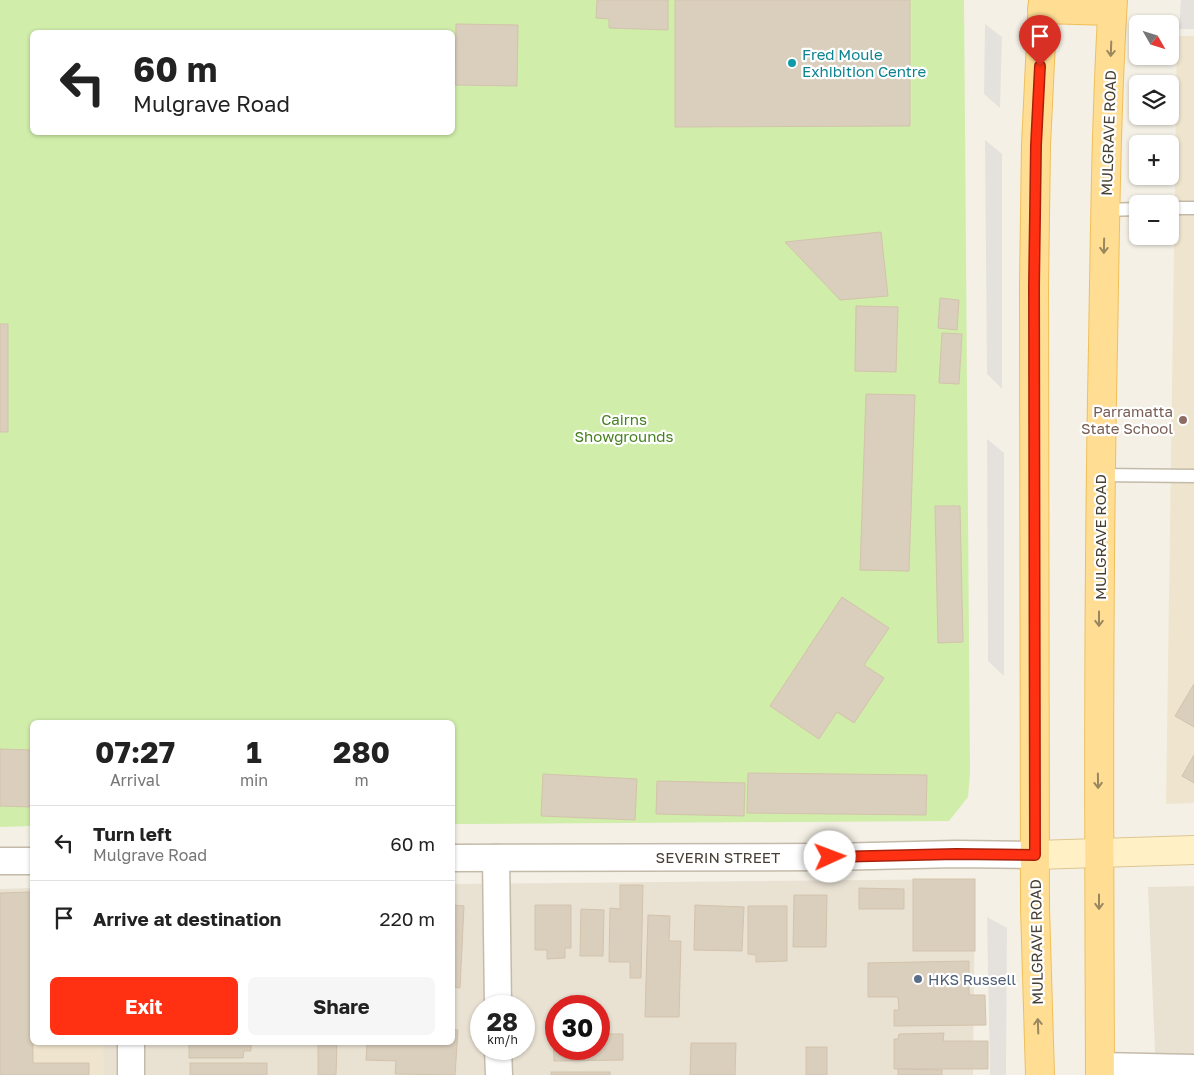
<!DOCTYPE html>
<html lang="en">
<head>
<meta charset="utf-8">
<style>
  :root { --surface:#fff; --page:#f6f6f6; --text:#222; --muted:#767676; --line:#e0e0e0; --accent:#ff3112 }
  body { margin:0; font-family:"Golos Text",sans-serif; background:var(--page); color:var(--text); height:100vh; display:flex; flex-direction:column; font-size:19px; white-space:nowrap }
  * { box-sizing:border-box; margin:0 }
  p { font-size:16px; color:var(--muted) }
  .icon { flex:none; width:28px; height:28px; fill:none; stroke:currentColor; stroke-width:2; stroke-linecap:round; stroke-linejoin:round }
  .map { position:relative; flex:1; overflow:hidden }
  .side { position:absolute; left:30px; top:720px; width:425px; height:325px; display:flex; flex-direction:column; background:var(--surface); border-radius:8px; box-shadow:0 1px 4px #0004 }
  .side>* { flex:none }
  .banner { position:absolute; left:30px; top:30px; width:425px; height:105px; border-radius:8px; box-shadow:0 1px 4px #0004; background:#fff; color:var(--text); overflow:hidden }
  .needle { width:32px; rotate:129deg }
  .buttons { position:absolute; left:1129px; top:15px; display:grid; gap:10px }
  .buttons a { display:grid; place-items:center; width:50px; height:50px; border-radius:8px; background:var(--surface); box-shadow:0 1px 4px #0004; font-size:25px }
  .speed { position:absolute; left:470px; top:995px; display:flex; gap:10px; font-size:25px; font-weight:700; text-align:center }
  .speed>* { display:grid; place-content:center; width:65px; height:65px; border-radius:50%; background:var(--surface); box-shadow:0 1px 4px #0004; line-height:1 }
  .speed small { font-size:12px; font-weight:400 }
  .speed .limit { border:8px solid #d22; background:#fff; color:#111 }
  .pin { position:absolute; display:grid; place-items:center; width:42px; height:42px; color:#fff; margin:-51px -21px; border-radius:50% 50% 50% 0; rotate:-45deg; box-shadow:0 0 5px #0007 }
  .pin .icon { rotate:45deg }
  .me { position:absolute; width:55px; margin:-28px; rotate:88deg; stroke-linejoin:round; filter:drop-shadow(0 0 4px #0008) }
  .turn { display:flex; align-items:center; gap:18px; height:105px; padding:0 20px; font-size:22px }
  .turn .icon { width:65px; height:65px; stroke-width:2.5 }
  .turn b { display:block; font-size:35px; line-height:42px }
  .eta { display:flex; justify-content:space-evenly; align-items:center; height:85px; text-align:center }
  .eta b { font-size:30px; font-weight:700; line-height:35px }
  .action { display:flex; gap:10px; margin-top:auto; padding:10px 20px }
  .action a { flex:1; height:58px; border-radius:8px; background:var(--accent); color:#fff; font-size:20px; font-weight:700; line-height:58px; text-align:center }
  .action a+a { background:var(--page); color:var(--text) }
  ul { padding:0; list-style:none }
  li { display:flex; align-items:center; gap:15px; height:75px; padding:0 20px; border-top:1px solid var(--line) }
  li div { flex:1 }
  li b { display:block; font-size:19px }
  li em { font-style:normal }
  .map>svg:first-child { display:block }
  .residential { fill:#e9e2d3; fill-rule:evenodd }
  .education { fill:#efe5ce }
  .green { fill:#d0edaa; fill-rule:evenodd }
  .parking { fill:#e5e2de }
  .building { fill:#dacebc; stroke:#d3c3ac }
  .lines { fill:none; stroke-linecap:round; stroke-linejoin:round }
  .lane-casing { stroke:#c4baaa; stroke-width:15 }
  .street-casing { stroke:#c4baaa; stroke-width:29 }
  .secondary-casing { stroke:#ddc792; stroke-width:30 }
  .primary-casing { stroke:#f0bf58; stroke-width:30 }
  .lane { stroke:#fff; stroke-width:12 }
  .street { stroke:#fff; stroke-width:26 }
  .secondary { stroke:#fff0c5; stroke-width:28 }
  .primary { stroke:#ffde94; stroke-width:28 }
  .oneway { stroke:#9a875f }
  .route-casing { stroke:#a6200c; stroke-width:12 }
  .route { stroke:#ff3112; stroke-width:9 }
  .culture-dot { fill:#0f9aa8; stroke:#fff; stroke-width:2 }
  .education-dot { fill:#8d6e63; stroke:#fff; stroke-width:2 }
  .service-dot { fill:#5c6f8a; stroke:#fff; stroke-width:2 }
  .labels { text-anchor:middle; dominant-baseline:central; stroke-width:4.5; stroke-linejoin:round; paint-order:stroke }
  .culture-label { font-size:15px; fill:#0d838f; stroke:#fff; text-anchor:start }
  .street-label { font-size:15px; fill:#484034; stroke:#fff }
  .education-label { font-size:15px; fill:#785e54; stroke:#fff; text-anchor:end }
  .park-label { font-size:15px; fill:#478021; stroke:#fff }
  .service-label { font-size:15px; fill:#4e5e75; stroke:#fff; text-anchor:start }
</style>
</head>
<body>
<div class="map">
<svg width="1194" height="1075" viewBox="0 0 1194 1075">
  <rect width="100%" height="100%" fill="#f4f0e5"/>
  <!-- residential -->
  <g class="residential">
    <path d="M 975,879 L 973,1075 L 0,1075 L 0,889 L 32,888 L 32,1042 L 452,1042 L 453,884 ZM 481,1006 L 524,1006 L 524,1049 L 481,1049 ZM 556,1006 L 599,1006 L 599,1049 L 556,1049 Z"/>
    <path d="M 1194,886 L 1194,1075 L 1156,1075 L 1148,887 Z"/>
  </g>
  <!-- education -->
  <g class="education">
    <path d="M 1177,36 L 1194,36 L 1194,803 L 1166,804 Z"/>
    <path d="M 32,892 L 32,1042 L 103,1043 L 104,1075 L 0,1075 L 0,893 Z"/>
  </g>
  <!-- green -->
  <path class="green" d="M 0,0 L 964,0 L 970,772 L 968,797 L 949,821 L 453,824 L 452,722 L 32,722 L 32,826 L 0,827 ZM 32,32 L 452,32 L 452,132 L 32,132 Z"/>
  <!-- parking -->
  <g class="parking">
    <path d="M 1181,0 L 1194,0 L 1194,29 L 1179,29 Z"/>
    <path d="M 985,24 L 1002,37 L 1000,108 L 984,94 Z"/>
    <path d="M 985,140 L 1002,154 L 1002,389 L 987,374 Z"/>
    <path d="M 987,439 L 1004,453 L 1004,676 L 988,661 Z"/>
    <path d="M 987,917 L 1007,928 L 1006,1075 L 990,1075 Z"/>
  </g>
  <!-- building -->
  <g class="building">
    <path d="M 597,0 L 668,0 L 668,30 L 609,28 L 609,19 L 596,18 Z"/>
    <path d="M 675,0 L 910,0 L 910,126 L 675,127 Z"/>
    <path d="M 456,24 L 518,25 L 517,86 L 455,85 Z"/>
    <path d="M 881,232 L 888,296 L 840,300 L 785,242 Z"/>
    <path d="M 940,298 L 959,300 L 957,330 L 938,328 Z"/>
    <path d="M 856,306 L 898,307 L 896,372 L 855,371 Z"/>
    <rect x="0" y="324" width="8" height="108"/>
    <path d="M 942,333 L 962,334 L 959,384 L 939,383 Z"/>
    <path d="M 866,394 L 915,395 L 909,571 L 860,570 Z"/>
    <path d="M 935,506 L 960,506 L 963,642 L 938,643 Z"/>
    <path d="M 842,597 L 889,628 L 864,665 L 884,678 L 854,723 L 837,712 L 819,739 L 770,706 Z"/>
    <path d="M 1194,684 L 1194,727 L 1175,716 Z"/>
    <path d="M 0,749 L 32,750 L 32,807 L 0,806 Z"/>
    <path d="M 1194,755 L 1194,783 L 1182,776 Z"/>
    <path d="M 748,773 L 927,775 L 926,815 L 747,813 Z"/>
    <path d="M 543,774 L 637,779 L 635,820 L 541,816 Z"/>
    <path d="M 657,781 L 745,783 L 744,816 L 656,814 Z"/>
    <rect x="913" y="879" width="62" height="72"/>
    <path d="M 620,885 L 643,885 L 641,978 L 630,978 L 630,962 L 609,962 L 610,908 L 620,909 Z"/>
    <path d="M 859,888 L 904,889 L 904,909 L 859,909 Z"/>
    <path d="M 32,892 L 33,1063 L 89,1063 L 89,1075 L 0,1075 L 0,893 Z"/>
    <path d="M 794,895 L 827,895 L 826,947 L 793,947 Z"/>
    <path d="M 452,905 L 464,906 L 460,988 L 452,987 Z"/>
    <path d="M 535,905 L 571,905 L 571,948 L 565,948 L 565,958 L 547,959 L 547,950 L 535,950 Z"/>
    <path d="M 695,905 L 744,907 L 742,951 L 694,950 Z"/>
    <path d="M 748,906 L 787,906 L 787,961 L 756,962 L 756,955 L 748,954 Z"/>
    <path d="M 581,909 L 604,910 L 603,956 L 580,956 Z"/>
    <path d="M 648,915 L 670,916 L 669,941 L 681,941 L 679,1017 L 645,1017 Z"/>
    <path d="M 969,961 L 969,995 L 985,995 L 986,1025 L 894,1026 L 894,1010 L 899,1010 L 898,997 L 868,997 L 868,963 Z"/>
    <path d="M 553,1026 L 556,1026 L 556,1049 L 599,1049 L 599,1026 L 606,1026 L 606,1034 L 623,1034 L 623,1060 L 554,1061 Z"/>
    <path d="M 452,1029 L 458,1030 L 455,1075 L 395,1074 L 396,1061 L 366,1060 L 367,1042 L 452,1042 Z"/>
    <path d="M 944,1033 L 943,1041 L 988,1041 L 988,1069 L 894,1069 L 894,1039 L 898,1039 L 899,1034 Z"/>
    <path d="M 189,1042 L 251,1042 L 251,1051 L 244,1051 L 243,1058 L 189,1058 Z"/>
    <path d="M 318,1042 L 337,1042 L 336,1075 L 318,1075 Z"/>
    <path d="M 691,1043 L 736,1043 L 735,1075 L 690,1075 Z"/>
    <rect x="806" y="1047" width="21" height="28"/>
    <rect x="190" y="1063" width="77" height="12"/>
    <path d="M 898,1069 L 942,1070 L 942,1075 L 898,1075 Z"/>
    <rect x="551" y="1072" width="59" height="3"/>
  </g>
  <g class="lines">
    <!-- lane casing -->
    <g class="lane-casing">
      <g id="lane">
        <path d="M 1170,208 L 1194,208"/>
        <path d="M 1105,210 L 1138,209"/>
        <path d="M 1100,475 L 1194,476"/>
      </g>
    </g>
    <!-- street casing -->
    <g class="street-casing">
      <g id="street">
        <path d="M 452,858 L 830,857 L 956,854 L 1035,855"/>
        <path d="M 496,858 L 498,1006"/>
        <path d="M 0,861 L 32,861"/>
        <path d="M 131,1042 L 131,1075"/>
        <path d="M 498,1049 L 499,1075"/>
        <path d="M 1100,1066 L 1194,1068"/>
      </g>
    </g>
    <!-- secondary casing -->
    <g class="secondary-casing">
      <path id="secondary" d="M 1035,855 L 1194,850"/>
    </g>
    <!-- primary casing -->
    <g class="primary-casing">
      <g id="primary">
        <path d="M 1042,9 L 1112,11"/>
        <path d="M 1040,1075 L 1035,908 L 1034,286 L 1036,145 L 1043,0"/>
        <path d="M 1100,1075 C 1099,832 1098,589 1103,346 C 1105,230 1106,115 1113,0"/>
      </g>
    </g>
    <!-- lane -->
    <use href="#lane" class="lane"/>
    <!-- street -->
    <use href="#street" class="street"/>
    <!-- secondary -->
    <use href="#secondary" class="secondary"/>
    <!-- primary -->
    <use href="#primary" class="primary"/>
  </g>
  <!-- one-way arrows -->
  <defs><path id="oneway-shaft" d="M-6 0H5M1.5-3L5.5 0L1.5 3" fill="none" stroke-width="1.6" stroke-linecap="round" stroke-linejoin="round" transform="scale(1.25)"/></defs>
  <g class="oneway">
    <use href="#oneway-shaft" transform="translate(1111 49) rotate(92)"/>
    <use href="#oneway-shaft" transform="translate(1104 246) rotate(91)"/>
    <use href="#oneway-shaft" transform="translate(1099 619) rotate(90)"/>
    <use href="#oneway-shaft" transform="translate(1098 781) rotate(89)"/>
    <use href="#oneway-shaft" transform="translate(1099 902) rotate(90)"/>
    <use href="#oneway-shaft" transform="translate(1038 1026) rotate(-92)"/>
  </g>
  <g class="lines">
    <!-- route casing -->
    <g class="route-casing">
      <path id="route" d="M 830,857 L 956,854 L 1035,855 L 1034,286 L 1036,145 L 1040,66"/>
    </g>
    <!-- route -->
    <use href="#route" class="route"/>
  </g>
  <!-- markers -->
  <circle class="culture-dot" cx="792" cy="63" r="5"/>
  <circle class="education-dot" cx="1183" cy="420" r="5"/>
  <circle class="service-dot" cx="918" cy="979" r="5"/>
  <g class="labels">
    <!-- culture labels -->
    <g class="culture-label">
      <text x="802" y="54">Fred Moule<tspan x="802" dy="17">Exhibition Centre</tspan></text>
    </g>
    <!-- street labels -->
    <g class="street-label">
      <text transform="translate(1108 133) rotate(-88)">MULGRAVE ROAD</text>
      <text transform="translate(1100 537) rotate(-90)">MULGRAVE ROAD</text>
      <text x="718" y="857">SEVERIN STREET</text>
      <text transform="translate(1036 942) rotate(-91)">MULGRAVE ROAD</text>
    </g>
    <!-- education labels -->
    <g class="education-label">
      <text x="1173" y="411">Parramatta<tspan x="1173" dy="17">State School</tspan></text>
    </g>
    <!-- park labels -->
    <g class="park-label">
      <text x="624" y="419">Cairns<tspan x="624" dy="17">Showgrounds</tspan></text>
    </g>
    <!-- service labels -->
    <g class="service-label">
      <text x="928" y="979">HKS Russell</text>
    </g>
  </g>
</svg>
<div class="buttons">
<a><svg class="needle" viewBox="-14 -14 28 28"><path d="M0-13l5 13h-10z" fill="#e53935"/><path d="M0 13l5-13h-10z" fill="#767676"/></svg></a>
<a><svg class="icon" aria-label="layers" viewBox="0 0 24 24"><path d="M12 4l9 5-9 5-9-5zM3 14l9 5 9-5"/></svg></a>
<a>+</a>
<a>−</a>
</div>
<div class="speed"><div>28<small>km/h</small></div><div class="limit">30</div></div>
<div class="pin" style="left:1040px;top:66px;background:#d93025"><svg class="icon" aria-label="arrive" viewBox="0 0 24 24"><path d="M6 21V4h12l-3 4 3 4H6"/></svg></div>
<svg class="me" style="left:830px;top:857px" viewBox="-20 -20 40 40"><circle r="19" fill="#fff"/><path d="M0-13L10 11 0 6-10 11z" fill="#ff3112"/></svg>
<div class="banner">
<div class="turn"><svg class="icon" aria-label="left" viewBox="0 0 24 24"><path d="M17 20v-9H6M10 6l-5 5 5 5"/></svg><div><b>60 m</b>Mulgrave Road</div></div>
</div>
<section class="side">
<div class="eta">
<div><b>07:27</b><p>Arrival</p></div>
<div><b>1</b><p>min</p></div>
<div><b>280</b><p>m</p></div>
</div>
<ul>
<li><svg class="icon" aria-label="left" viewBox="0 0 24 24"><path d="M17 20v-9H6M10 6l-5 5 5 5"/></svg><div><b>Turn left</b><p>Mulgrave Road</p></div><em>60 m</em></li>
<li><svg class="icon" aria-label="arrive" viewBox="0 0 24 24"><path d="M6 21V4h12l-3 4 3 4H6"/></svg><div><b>Arrive at destination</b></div><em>220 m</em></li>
</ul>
<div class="action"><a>Exit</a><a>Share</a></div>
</section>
</div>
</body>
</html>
